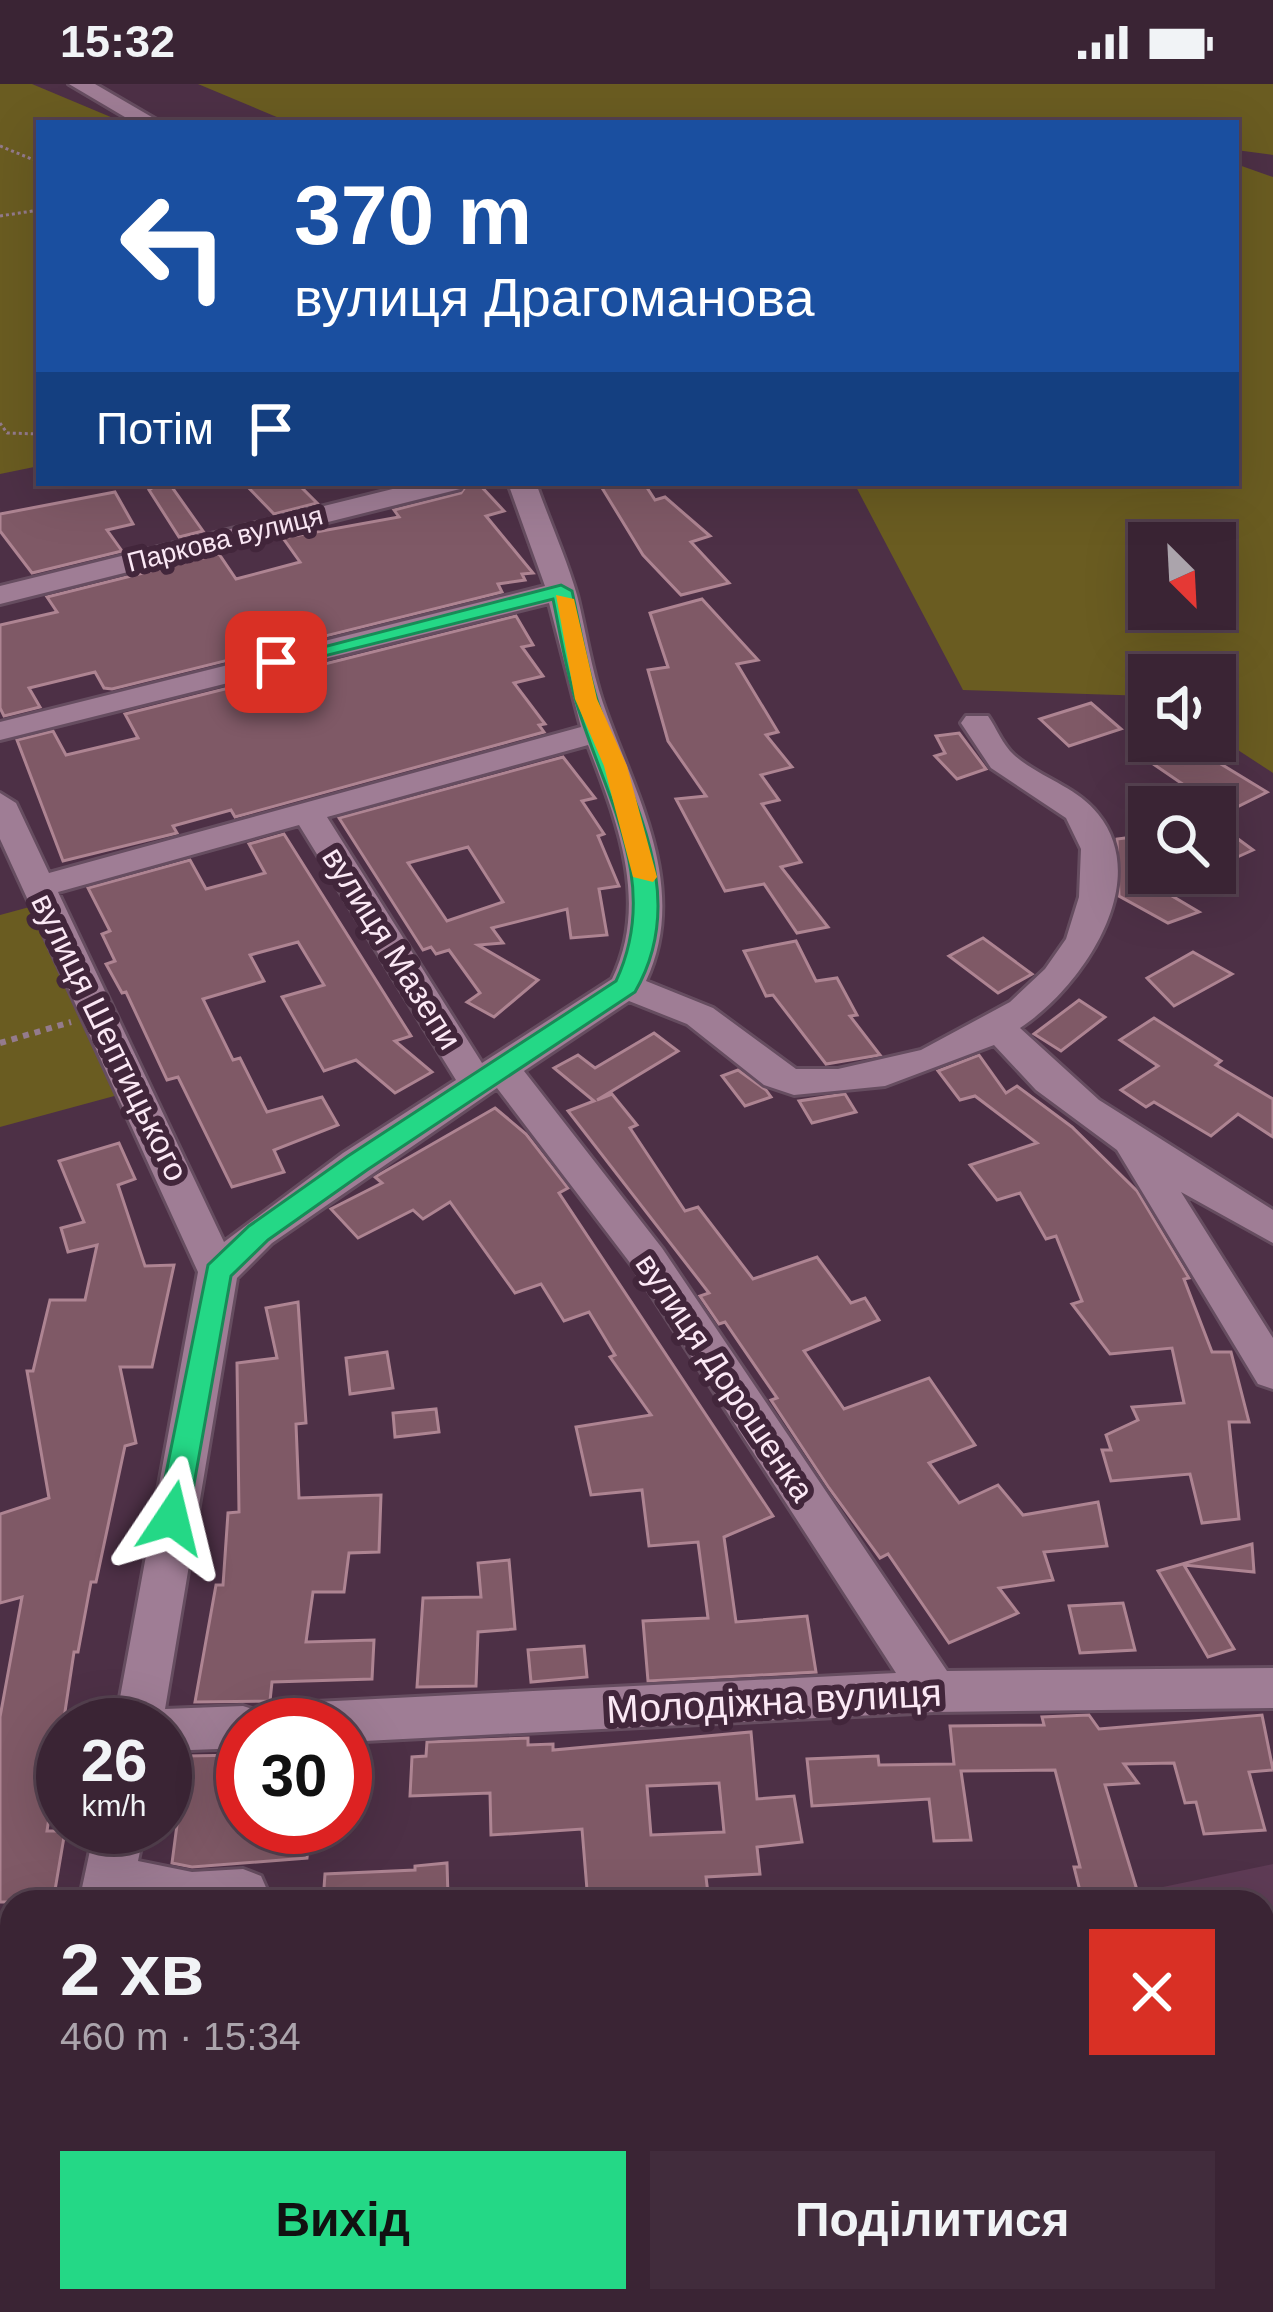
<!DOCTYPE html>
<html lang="uk">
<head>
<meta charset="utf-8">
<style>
  :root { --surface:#3a2434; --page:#412c3c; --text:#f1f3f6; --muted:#aba4ac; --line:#54414f; --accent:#24d886 }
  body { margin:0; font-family:Helvetica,sans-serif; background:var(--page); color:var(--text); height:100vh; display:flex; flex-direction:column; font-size:45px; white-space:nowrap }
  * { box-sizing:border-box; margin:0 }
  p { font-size:39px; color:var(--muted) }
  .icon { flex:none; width:66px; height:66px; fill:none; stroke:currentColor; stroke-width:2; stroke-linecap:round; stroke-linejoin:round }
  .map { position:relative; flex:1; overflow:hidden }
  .side { position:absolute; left:0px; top:1806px; width:1275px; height:423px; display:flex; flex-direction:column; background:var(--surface); border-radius:36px 36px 0 0; box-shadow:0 12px 48px #0002,0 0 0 3px var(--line) }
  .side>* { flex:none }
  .top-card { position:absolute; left:36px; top:36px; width:1203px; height:366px; border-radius:0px; box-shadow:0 12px 48px #0002,0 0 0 3px var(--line); background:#1a4fa0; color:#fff; overflow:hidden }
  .needle { width:78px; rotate:156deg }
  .buttons { position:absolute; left:1128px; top:438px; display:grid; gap:24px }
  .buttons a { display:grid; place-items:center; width:108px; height:108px; border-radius:0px; background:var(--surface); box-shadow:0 12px 48px #0002,0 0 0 3px var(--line); font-size:60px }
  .speed { position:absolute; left:36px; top:1614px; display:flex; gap:24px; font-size:60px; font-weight:700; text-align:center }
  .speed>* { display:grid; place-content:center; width:156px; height:156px; border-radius:50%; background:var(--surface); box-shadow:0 12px 48px #0002,0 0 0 3px var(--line); line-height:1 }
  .speed small { font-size:30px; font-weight:400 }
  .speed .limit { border:18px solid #d22; background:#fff; color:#111 }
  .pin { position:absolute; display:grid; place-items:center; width:102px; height:102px; color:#fff; margin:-51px; border-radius:24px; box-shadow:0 6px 18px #0006 }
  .me { position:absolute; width:132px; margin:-66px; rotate:10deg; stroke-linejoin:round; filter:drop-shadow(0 0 9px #0008) }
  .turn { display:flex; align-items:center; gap:42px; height:252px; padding:0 60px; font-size:54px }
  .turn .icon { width:156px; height:156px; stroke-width:2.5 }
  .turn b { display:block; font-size:84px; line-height:102px }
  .then { display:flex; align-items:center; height:114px; padding:0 60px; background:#0003; gap:24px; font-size:45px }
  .round { display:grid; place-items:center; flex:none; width:126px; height:126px; border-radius:0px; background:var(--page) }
  .summary { display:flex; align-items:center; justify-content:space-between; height:204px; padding:0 60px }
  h1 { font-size:72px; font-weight:700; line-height:90px }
  .action { display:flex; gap:24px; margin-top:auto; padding:24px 60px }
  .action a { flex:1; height:138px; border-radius:0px; background:var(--accent); color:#111; font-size:48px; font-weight:700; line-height:138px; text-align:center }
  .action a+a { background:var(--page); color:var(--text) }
  .status { display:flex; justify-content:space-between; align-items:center; height:84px; padding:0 60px; background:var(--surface); direction:ltr }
  .status svg { height:33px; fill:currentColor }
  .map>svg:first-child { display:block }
  .built { fill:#5e3b55 }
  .green { fill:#6a5c21; fill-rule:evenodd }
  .building { fill:#7f5966; stroke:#ae8492; stroke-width:3; fill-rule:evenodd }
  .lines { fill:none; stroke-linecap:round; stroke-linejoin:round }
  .minor-casing { stroke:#664d60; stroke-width:6 }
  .path-far1 { stroke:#947b8d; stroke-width:3; stroke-dasharray:3 3; stroke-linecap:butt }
  .path { stroke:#947b8d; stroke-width:6; stroke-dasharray:6 6; stroke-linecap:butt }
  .minor { fill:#9f7d95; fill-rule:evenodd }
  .route { fill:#24d886; stroke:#178c57; stroke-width:3 }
  .slow { fill:#f59e0b }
  .labels { text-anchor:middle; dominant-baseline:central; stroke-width:12; stroke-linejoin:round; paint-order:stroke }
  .far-street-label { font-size:27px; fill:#fbe8f5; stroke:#42263b }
  .street-label { font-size:33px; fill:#fbe8f5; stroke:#42263b }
  .near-street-label { font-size:39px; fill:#fbe8f5; stroke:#42263b }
</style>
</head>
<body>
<div class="status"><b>15:32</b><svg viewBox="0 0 49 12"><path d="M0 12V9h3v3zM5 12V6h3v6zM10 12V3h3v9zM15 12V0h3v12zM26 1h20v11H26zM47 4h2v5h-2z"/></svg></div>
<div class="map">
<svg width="1273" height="2228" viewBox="0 0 1273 2228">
  <rect width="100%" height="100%" fill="#4d3046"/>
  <!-- built -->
  <g class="built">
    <path d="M 1273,1780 L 1273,1966 L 1263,1966 L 1263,1818 L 1091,1818 Z"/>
    <path d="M 464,2217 L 1045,2217 L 1044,2228 L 464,2228 Z"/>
  </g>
  <!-- green -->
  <g class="green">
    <path d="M 0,0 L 32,0 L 125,39 L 39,39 L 39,382 L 0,390 Z"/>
    <path d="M 198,0 L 1273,0 L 1273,71 L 1236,66 L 1236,39 L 291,39 Z"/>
    <path d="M 1236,80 L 1273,93 L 1273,689 L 1215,651 L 1215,591 L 1149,591 L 1149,612 L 963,606 L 854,399 L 1236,399 ZM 1149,459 L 1215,459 L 1215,525 L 1149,525 Z"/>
    <path d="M 37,821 L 118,1011 L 0,1043 L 0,831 Z"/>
  </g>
  <!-- building -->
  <g class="building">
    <path d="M 159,399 L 169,399 L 203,447 L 179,453 L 149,406 Z"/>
    <path d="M 244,399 L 297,399 L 317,419 L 274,430 Z"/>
    <path d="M 468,399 L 478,399 L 504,427 L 486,432 L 533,489 L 522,490 L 525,496 L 498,500 L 502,508 L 112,605 L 104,604 L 95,588 L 29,604 L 40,623 L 4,632 L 0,624 L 0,541 L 57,528 L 47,513 L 219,470 L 236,495 L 300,478 L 283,454 L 399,433 L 394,426 L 461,409 Z"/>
    <path d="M 599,399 L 644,399 L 655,416 L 665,413 L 710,452 L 691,458 L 729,499 L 681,511 L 643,471 Z"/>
    <path d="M 115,408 L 133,440 L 107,446 L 122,467 L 32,489 L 0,447 L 0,430 Z"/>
    <path d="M 702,515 L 758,576 L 737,580 L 778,648 L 766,651 L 792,683 L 761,691 L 779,716 L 762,720 L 801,778 L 781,783 L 828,843 L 797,849 L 764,800 L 725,807 L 676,715 L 706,712 L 668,657 L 648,586 L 668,583 L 650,529 Z"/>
    <path d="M 516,532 L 533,561 L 522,563 L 543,592 L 514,599 L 545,640 L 539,641 L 544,648 L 235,733 L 231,726 L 173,742 L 177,749 L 63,777 L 17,656 L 53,647 L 66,671 L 138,654 L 125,630 Z"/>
    <path d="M 1091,619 L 1121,645 L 1069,662 L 1040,635 Z"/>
    <path d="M 959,649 L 986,685 L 957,695 L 935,672 L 945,669 L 936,652 Z"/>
    <path d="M 1175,657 L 1183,657 L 1267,708 L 1225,729 L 1143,673 Z"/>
    <path d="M 563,673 L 595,714 L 582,717 L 604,750 L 598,752 L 619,802 L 599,805 L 607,851 L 571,854 L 567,825 L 492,844 L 503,859 L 478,861 L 538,896 L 494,933 L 467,918 L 480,909 L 449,866 L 436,870 L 431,863 L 423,866 L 339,734 ZM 468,763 L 503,818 L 447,837 L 408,779 Z"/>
    <path d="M 1215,738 L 1253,766 L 1215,783 Z"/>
    <path d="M 284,750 L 411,952 L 395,957 L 432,988 L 395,1009 L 356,976 L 324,987 L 282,913 L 324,901 L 298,858 L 250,871 L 264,897 L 203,915 L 233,976 L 240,974 L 267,1028 L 322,1013 L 338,1041 L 274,1066 L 284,1088 L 232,1103 L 178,993 L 167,996 L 126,908 L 122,909 L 106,880 L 115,877 L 102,850 L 110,847 L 88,804 L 190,776 L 206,805 L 265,789 L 249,760 Z"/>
    <path d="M 1149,751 L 1149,792 L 1170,803 L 1162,806 L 1199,828 L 1168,839 L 1119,812 L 1117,755 Z"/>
    <path d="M 983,854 L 1032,890 L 998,909 L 949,872 Z"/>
    <path d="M 796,857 L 816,897 L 837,894 L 857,931 L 850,932 L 880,971 L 826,980 L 773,911 L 766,912 L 744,867 Z"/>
    <path d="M 1193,868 L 1232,890 L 1174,922 L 1147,894 Z"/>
    <path d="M 1079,916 L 1105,933 L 1061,967 L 1034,950 Z"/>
    <path d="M 1154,934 L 1221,977 L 1216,981 L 1273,1015 L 1273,1053 L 1238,1030 L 1211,1052 L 1154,1018 L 1146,1023 L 1121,1006 L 1158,982 L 1120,956 Z"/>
    <path d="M 654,949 L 678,967 L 597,1016 L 612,1010 L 637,1041 L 630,1044 L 685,1127 L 698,1123 L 753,1195 L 817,1173 L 851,1219 L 865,1214 L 879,1236 L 804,1267 L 844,1325 L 929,1294 L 975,1361 L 929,1379 L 959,1419 L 998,1401 L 1023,1431 L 1098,1418 L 1107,1462 L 1044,1468 L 1053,1496 L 999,1504 L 1018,1529 L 949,1559 L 888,1470 L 880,1474 L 829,1404 L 771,1316 L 777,1314 L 725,1238 L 719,1240 L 700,1212 L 709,1209 L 568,1027 L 594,1017 L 554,984 L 578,971 L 595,984 Z"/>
    <path d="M 979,971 L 1006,1009 L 1017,1002 L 1072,1043 L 1137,1107 L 1189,1194 L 1184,1195 L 1212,1268 L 1231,1268 L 1249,1338 L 1229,1338 L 1239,1435 L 1202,1439 L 1190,1390 L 1111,1397 L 1102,1366 L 1111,1366 L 1106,1351 L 1138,1336 L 1132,1323 L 1184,1319 L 1172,1264 L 1110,1270 L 1072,1220 L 1082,1217 L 1056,1152 L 1046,1155 L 1020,1109 L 997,1116 L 970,1081 L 1037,1059 L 975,1012 L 960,1016 L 938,987 Z"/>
    <path d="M 738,986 L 766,1006 L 771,1013 L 745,1022 L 722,992 Z"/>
    <path d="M 845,1010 L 856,1028 L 812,1039 L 799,1017 Z"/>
    <path d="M 495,1024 L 526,1050 L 568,1104 L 559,1109 L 773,1432 L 724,1453 L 736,1538 L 807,1532 L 816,1588 L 648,1597 L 643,1537 L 708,1534 L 698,1458 L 649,1462 L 642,1406 L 591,1411 L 576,1343 L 651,1331 L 610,1273 L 615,1271 L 589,1228 L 564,1237 L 541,1200 L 515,1209 L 450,1118 L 423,1135 L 413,1126 L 358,1154 L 331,1125 L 382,1099 L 375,1093 Z"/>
    <path d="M 119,1059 L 135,1095 L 118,1101 L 145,1182 L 174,1181 L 152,1283 L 120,1283 L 136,1359 L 125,1362 L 96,1498 L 91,1498 L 78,1568 L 74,1568 L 47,1747 L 65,1747 L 53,1818 L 0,1818 L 0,1633 L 22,1513 L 0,1519 L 0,1430 L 49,1414 L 27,1287 L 33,1287 L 50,1216 L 85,1216 L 97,1161 L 68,1168 L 61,1144 L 84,1138 L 59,1077 Z"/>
    <path d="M 298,1218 L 306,1339 L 296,1340 L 299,1414 L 381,1411 L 379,1468 L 349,1469 L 344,1508 L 313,1508 L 306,1558 L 374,1556 L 372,1595 L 272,1598 L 270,1617 L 195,1618 L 216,1501 L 223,1501 L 228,1429 L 239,1428 L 237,1279 L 277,1274 L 266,1224 Z"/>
    <path d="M 387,1268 L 393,1304 L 350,1310 L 346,1274 Z"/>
    <path d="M 436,1325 L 439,1348 L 395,1353 L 393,1329 Z"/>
    <path d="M 1252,1460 L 1254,1488 L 1184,1481 L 1234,1565 L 1208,1573 L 1158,1487 Z"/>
    <path d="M 509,1476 L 515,1545 L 478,1548 L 476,1602 L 417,1603 L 423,1514 L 481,1513 L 478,1479 Z"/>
    <path d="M 1123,1519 L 1135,1566 L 1080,1569 L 1069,1522 Z"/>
    <path d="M 584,1562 L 587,1593 L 531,1598 L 528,1566 Z"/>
    <path d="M 1089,1631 L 1099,1645 L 1262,1631 L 1273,1686 L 1249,1688 L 1265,1746 L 1204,1750 L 1196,1718 L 1185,1719 L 1174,1679 L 1124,1680 L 1138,1699 L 1105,1701 L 1137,1806 L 1081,1811 L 1074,1783 L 1080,1783 L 1055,1686 L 961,1687 L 971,1756 L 934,1757 L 929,1715 L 812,1722 L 807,1675 L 878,1672 L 879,1681 L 954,1680 L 950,1642 L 1044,1641 L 1042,1633 Z"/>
    <path d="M 751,1648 L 757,1715 L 794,1712 L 802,1758 L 757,1763 L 760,1790 L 706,1793 L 709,1818 L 655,1818 L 654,1813 L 588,1818 L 582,1745 L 491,1751 L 490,1709 L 410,1712 L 412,1673 L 426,1672 L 427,1658 L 528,1654 L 528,1661 L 553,1660 L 553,1666 ZM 719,1699 L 724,1748 L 651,1751 L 647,1702 Z"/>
    <path d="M 243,1671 L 243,1743 L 310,1743 L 307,1774 L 192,1783 L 172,1779 L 186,1672 Z"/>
    <path d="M 447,1779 L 448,1813 L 323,1818 L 325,1790 L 415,1786 L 415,1782 Z"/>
  </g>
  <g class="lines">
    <!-- minor casing -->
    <g class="minor-casing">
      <g id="minor">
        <path d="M 69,0 L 95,0 L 162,39 L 135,39 Z"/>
        <path d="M 417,399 L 464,399 L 460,405 L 0,520 L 0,502 Z"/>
        <path d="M 508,399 L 536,399 C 549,436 566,473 577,511 C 586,547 591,584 603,619 C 632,704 691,801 646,897 L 713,924 L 796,985 L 838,985 L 921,966 L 1010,918 L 1045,885 L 1066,855 L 1079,813 L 1081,765 L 1066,734 L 991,684 L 961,639 L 966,632 L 988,632 C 997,645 1002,660 1014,671 C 1040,694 1076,702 1098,730 C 1154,799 1080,905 1020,944 L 1099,1016 L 1273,1126 L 1273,1159 L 1181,1108 L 1273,1254 L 1273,1305 L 1258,1300 L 1117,1066 L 1036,1006 L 994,961 L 885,1002 L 794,1011 L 764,1001 L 687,940 L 629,917 L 524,987 L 662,1164 L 947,1587 L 1273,1584 L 1273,1624 L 934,1628 L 345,1658 L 345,1641 L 243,1641 L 243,1664 L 165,1667 L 165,1641 L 115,1641 L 198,1188 L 0,755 L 0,709 L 16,719 L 49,789 L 581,643 L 549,519 L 0,656 L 0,638 L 545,502 ZM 588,661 C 616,735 650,817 612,895 L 482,979 L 327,733 ZM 299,741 L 456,996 L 343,1069 L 224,1158 L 58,808 ZM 497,1004 L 634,1184 L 896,1589 L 275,1620 L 258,1627 L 243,1622 L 165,1625 L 237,1194 L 272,1159 Z"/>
        <path d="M 95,1743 L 145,1743 L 138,1777 L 192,1788 L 243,1785 L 261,1792 L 268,1808 L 264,1818 L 79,1818 Z"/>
        <path d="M 12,2083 L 12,2168 L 0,2173 L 0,2088 Z"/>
        <path d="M 853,2217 L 909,2217 L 910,2228 L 852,2228 Z"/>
      </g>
    </g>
    <!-- path-far1 -->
    <g class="path-far1">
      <path d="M 0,62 L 39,78"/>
      <path d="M 0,132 L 39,126"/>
      <path d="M 0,339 L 7,349 L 39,350"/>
    </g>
    <!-- path -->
    <path class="path" d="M 0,959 L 71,938"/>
    <!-- minor -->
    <use href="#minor" class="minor"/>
  </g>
  <!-- route -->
  <path class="route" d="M 561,501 L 572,507 C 580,543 586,580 597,616 C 627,711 693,808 635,908 L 367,1086 L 268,1156 L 231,1192 L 188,1434 L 183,1443 L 162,1443 L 157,1434 L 208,1181 L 249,1142 L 348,1072 L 616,897 C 663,797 603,710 575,614 C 565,582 560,548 553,515 L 276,584 L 266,578 Z"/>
  <!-- slow -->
  <path class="slow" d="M 556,511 L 574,515 L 597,615 L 627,682 L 657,793 L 653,798 L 633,793 L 604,682 L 575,615 Z"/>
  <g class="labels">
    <!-- far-street labels -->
    <g class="far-street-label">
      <text transform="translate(225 455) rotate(-14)">Паркова вулиця</text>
    </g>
    <!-- street labels -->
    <g class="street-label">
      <text transform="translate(392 864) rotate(58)">вулиця Мазепи</text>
      <text transform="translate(110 953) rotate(64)">вулиця Шептицького</text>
      <text transform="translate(725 1293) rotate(56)">вулиця Дорошенка</text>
    </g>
    <!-- near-street labels -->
    <g class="near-street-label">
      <text transform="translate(774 1617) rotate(-3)">Молодіжна вулиця</text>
    </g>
  </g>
</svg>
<div class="buttons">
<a><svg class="needle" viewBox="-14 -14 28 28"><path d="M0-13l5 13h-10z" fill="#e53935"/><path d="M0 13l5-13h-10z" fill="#aba4ac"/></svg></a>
<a><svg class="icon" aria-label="sound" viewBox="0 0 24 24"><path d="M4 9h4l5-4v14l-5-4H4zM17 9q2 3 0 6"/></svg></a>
<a><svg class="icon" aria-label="search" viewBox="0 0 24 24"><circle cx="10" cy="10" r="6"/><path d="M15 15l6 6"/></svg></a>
</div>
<div class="speed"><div>26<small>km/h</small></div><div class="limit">30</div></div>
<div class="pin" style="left:276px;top:578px;background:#d93025"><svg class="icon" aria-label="arrive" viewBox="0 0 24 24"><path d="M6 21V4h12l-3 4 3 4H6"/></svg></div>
<svg class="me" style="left:172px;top:1434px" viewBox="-20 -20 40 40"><path d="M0-17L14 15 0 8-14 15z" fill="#24d886" stroke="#fff" stroke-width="4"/></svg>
<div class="top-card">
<div class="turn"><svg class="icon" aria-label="left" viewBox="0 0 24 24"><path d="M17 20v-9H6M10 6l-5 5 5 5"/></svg><div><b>370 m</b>вулиця Драгоманова</div></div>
<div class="then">Потім<svg class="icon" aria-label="arrive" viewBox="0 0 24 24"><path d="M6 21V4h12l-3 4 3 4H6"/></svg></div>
</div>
<section class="side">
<div class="summary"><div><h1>2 хв</h1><p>460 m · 15:34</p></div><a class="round" style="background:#d93025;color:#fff"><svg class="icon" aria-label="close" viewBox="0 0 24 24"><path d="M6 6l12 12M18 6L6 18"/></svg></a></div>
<div class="action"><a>Вихід</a><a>Поділитися</a></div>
</section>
</div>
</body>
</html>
